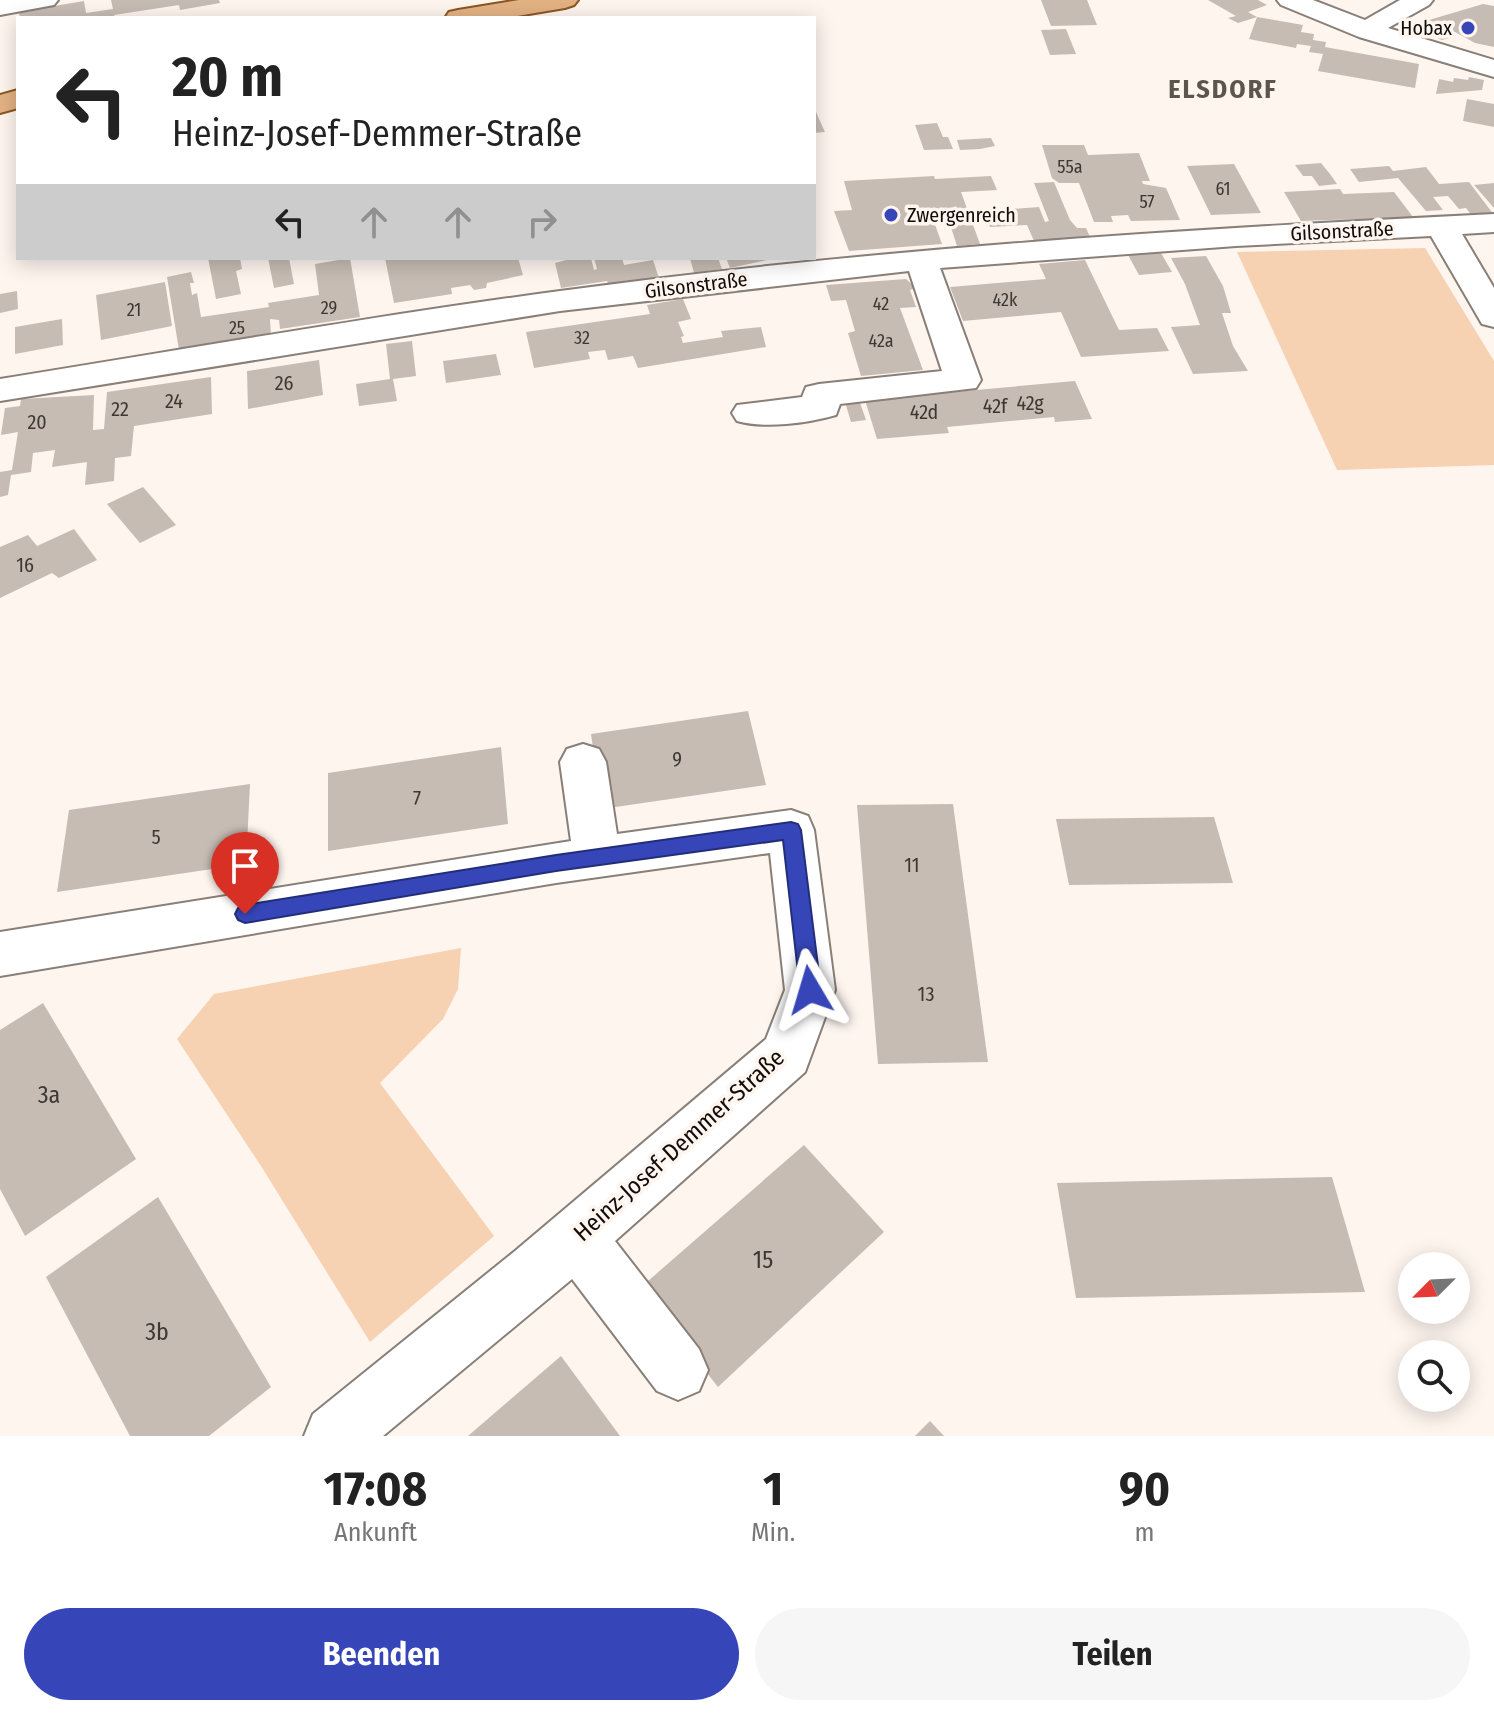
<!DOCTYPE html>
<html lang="de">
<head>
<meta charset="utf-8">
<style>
  :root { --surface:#fff; --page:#f6f6f6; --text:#222; --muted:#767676; --accent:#3646b8 }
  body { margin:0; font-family:"Fira Sans Condensed",sans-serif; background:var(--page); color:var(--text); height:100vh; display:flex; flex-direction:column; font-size:30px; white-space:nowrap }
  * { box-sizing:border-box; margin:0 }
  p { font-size:26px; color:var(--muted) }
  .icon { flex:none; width:44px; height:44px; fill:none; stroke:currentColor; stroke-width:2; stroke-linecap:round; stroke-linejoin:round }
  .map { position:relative; height:1436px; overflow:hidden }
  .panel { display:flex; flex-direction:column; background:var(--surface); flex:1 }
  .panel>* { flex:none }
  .hud { position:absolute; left:16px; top:16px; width:800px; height:244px; border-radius:0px; box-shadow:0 4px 20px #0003; background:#fff; color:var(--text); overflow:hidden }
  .needle { width:52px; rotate:246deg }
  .tools { position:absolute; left:1398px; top:1252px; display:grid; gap:16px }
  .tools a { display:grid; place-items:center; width:72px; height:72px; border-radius:50%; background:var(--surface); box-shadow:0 4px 20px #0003; font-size:40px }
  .pin { position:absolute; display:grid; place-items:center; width:68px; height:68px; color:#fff; margin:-82px -34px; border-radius:50% 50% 50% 0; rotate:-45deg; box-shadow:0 0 8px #0007 }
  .pin .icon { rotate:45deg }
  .me { position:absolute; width:88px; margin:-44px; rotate:353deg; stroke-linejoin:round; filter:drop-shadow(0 0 6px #0008) }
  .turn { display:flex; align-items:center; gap:28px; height:168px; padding:0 24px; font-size:36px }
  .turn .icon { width:104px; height:104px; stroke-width:2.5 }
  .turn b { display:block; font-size:56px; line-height:68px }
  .lanes { display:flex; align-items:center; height:76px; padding:0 24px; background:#0003; justify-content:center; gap:40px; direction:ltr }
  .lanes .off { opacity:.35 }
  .eta { display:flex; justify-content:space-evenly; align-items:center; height:136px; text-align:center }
  .eta b { font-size:48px; font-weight:700; line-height:56px }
  .button { display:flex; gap:16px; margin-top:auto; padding:16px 24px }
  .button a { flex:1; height:92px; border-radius:48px; background:var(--accent); color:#fff; font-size:32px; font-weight:700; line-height:92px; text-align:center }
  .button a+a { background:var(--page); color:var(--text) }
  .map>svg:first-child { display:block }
  .green { fill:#f6d1b2 }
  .building { fill:#c6bcb4 }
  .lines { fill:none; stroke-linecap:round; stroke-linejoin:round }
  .minor-casing { stroke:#887f78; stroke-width:4 }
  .major-casing { stroke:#8b5722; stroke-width:4 }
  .minor { fill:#fff; fill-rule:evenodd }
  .major { fill:#e2b283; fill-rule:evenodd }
  .route { fill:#3646b8; stroke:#232e78; stroke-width:2 }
  .poi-dot { fill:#3646b8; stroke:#fef5ef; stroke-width:3 }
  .labels { text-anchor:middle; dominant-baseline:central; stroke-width:7; stroke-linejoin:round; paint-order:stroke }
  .far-number-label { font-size:18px; fill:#3d3834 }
  .far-poi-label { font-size:20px; fill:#0f0c09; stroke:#fef5ef; text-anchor:end }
  .far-street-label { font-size:20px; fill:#0f0c09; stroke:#fef5ef }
  .number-label { font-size:20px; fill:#3d3834 }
  .near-number-label { font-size:24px; fill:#3d3834 }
  .street-label { font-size:24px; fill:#0f0c09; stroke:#fef5ef }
  .far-district-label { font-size:26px; font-weight:bold; letter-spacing:2px; fill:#5c544d; stroke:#fef5ef }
</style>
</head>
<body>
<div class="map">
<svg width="1494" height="1436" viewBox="0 0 1494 1436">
  <rect width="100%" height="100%" fill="#fef5ef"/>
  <!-- green -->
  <g class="green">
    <path d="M 1425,248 L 1494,361 L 1494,465 L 1337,470 L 1237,252 Z"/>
    <path d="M 461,948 L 458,989 L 443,1019 L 380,1083 L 494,1236 L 370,1342 L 261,1166 L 177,1039 L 214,994 Z"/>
  </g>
  <!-- building -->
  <g class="building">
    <path d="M 111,0 L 219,0 L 220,3 L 180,10 L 179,5 L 114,15 L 115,18 L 20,18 L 19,12 L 84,1 L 86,13 L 113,9 Z"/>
    <path d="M 1041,0 L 1087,0 L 1097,25 L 1051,26 Z"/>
    <path d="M 1208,0 L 1258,0 L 1267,5 L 1248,12 L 1257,17 L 1238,23 L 1228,18 L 1236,16 Z"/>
    <path d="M 1483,4 L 1494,6 L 1494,47 L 1475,43 L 1455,32 L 1451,33 L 1456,36 L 1442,40 L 1420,30 L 1437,25 L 1429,20 Z"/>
    <path d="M 1257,17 L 1303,25 L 1301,32 L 1314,34 L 1313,40 L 1326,42 L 1325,47 L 1419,64 L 1415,88 L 1318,71 L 1323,54 L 1309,52 L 1311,46 L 1297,44 L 1296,48 L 1249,39 Z"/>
    <path d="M 1066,29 L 1076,54 L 1050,55 L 1041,30 Z"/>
    <path d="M 1469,77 L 1484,80 L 1482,90 L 1436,94 L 1439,79 L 1453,82 L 1454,78 L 1468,80 Z"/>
    <path d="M 1467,99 L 1494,104 L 1494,127 L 1463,121 Z"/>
    <path d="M 814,107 L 819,119 L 825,132 L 814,133 Z"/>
    <path d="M 937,123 L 943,137 L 948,137 L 953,149 L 924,150 L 915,125 Z"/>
    <path d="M 991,138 L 995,146 L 980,149 L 960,150 L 957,140 Z"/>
    <path d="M 1042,145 L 1084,145 L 1088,155 L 1139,153 L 1150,181 L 1142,181 L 1143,184 L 1166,188 L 1180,220 L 1131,221 L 1128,215 L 1111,216 L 1113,222 L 1094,222 L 1079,183 L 1059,183 L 1052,178 Z"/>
    <path d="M 1321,163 L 1330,174 L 1337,184 L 1319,186 L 1312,176 L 1303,176 L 1295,165 Z"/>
    <path d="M 1234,164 L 1261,213 L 1211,215 L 1187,166 Z"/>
    <path d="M 1389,166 L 1393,171 L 1426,167 L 1439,184 L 1469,182 L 1494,215 L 1473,217 L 1466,208 L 1459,209 L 1448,196 L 1433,197 L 1443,210 L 1426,211 L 1398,178 L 1359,182 L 1350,169 Z"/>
    <path d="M 934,176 L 935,179 L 991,176 L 997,190 L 961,192 L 980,244 L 957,246 L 948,218 L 933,219 L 942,244 L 849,251 L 834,211 L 852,210 L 844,181 Z"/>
    <path d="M 1054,182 L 1070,220 L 1077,228 L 1086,228 L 1090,237 L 1034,241 L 1027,225 L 990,227 L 984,211 L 1039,207 L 1045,222 L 1049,221 L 1034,183 Z"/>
    <path d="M 1494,183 L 1494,208 L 1474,185 Z"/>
    <path d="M 1340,189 L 1343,194 L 1394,192 L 1413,217 L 1301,221 L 1284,192 Z"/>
    <path d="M 1161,253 L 1172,272 L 1139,275 L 1128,255 Z"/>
    <path d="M 1206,256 L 1223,286 L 1231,313 L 1222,313 L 1233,346 L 1248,371 L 1193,374 L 1171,327 L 1200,325 L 1185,284 L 1171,258 Z"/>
    <path d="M 208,258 L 240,258 L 242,269 L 236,271 L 241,294 L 216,299 Z"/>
    <path d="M 268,258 L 289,258 L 294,284 L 274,288 Z"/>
    <path d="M 350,258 L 360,317 L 280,329 L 279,320 L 270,319 L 271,336 L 179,350 L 167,277 L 191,272 L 194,283 L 190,283 L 192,295 L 197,293 L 201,317 L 269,307 L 268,303 L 319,295 L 315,264 Z"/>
    <path d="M 385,258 L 518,258 L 523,275 L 487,283 L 486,288 L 474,290 L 470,285 L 451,288 L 452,294 L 394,303 Z"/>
    <path d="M 574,258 L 591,258 L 594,270 L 597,269 L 594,258 L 622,258 L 624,265 L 653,260 L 659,278 L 609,286 L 607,281 L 561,288 L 555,263 Z"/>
    <path d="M 690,258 L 718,258 L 722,269 L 694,273 Z"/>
    <path d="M 726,258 L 767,258 L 767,260 L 730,268 Z"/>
    <path d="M 1085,260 L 1119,330 L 1157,328 L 1169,351 L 1081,357 L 1061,312 L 963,321 L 950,287 L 1046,279 L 1039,264 Z"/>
    <path d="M 906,279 L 916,288 L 910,290 L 916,307 L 900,308 L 923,370 L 861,376 L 848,333 L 855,331 L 846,300 L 831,301 L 826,285 Z"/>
    <path d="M 165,282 L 172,326 L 101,340 L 96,295 Z"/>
    <path d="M 17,291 L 18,309 L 0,313 L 0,294 Z"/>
    <path d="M 683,299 L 691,319 L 678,322 L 684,336 L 681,337 L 683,343 L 723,337 L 721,331 L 761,327 L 766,347 L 638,368 L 633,356 L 608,360 L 605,350 L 588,352 L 590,359 L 534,368 L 526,332 L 650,314 L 647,305 Z"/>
    <path d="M 62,319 L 63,345 L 15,354 L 15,327 Z"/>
    <path d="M 412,341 L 416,376 L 393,379 L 397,401 L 359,406 L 356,384 L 390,379 L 386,344 Z"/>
    <path d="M 496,354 L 501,375 L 446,383 L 443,361 Z"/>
    <path d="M 319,360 L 323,395 L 248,409 L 247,371 Z"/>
    <path d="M 211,377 L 212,414 L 134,426 L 131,456 L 115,458 L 114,481 L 85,485 L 87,462 L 52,467 L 55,450 L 33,453 L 31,472 L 11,475 L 8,495 L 0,497 L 0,472 L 12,470 L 18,432 L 1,435 L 5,408 L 20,406 L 21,399 L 94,395 L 93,430 L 104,429 L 107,392 Z"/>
    <path d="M 1075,381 L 1092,419 L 1055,422 L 1054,417 L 947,427 L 949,433 L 877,439 L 865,400 Z"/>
    <path d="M 859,400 L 866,420 L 851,422 L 845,402 Z"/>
    <path d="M 143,487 L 176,525 L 140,543 L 107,504 Z"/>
    <path d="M 74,529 L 97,560 L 59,578 L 52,573 L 0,598 L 0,547 L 28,535 L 37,546 Z"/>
    <path d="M 748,711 L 766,785 L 602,809 L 591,734 Z"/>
    <path d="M 501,747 L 508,824 L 328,851 L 328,773 Z"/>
    <path d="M 250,784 L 246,864 L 57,892 L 69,810 Z"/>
    <path d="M 953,804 L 988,1062 L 878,1064 L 857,805 Z"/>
    <path d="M 1214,817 L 1233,883 L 1069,885 L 1056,819 Z"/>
    <path d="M 43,1003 L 136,1159 L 25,1236 L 0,1189 L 0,1030 Z"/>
    <path d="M 804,1145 L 884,1232 L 718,1387 L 640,1288 Z"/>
    <path d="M 1332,1177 L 1365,1292 L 1076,1298 L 1057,1183 Z"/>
    <path d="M 158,1197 L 271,1387 L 209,1436 L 130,1436 L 46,1277 Z"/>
    <path d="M 561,1356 L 620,1436 L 468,1436 Z"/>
    <path d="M 930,1421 L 944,1436 L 915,1436 Z"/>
  </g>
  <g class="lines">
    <!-- minor casing -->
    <g class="minor-casing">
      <g id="minor">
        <path d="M 0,0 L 58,0 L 54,5 L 0,15 Z"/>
        <path d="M 1277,0 L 1313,0 L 1365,20 L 1400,0 L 1433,0 L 1429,5 L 1388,28 L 1494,60 L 1494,77 L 1359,37 L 1281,5 Z"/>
        <path d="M 1494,214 L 1494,232 L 1462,234 L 1494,288 L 1494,327 L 1482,324 L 1431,236 L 1236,246 L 940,268 L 981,380 L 976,388 L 840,404 L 836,415 C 808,423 765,429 737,421 L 732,413 L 737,405 L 802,397 L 806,387 L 819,384 L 942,371 L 909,271 L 560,311 L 0,401 L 0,379 C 187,349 373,316 560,291 C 870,249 1182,229 1494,214 Z"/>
        <path d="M 583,744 L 599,749 L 606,762 L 617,834 L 791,810 L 808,816 L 814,830 L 835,990 L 805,1072 L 615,1241 L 699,1349 L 708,1370 L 699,1391 L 678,1400 L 657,1391 L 572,1279 L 383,1436 L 304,1436 L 313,1414 L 515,1251 L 766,1039 L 785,990 L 770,853 L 556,883 L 0,976 L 0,932 L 571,841 L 560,762 L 567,749 Z"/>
      </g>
    </g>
    <!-- major casing -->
    <g class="major-casing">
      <g id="major">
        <path d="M 519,0 L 578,0 L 574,5 L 565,8 L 505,18 L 445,18 L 449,12 L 458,10 Z"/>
        <path d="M 18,90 L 18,108 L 0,113 L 0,95 Z"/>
      </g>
    </g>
    <!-- minor -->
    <use href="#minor" class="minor"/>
    <!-- major -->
    <use href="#major" class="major"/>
  </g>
  <!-- route -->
  <path class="route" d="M 791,822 L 798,824 L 801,830 L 821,990 L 818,997 L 810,1000 L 803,997 L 800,990 L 783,840 L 556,871 L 245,923 L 238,920 L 235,914 L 238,908 L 245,905 L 556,855 Z"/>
  <!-- markers -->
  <g class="poi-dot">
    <circle cx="1468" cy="28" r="8"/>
    <circle cx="891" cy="215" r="8"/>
  </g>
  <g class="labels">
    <!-- far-number labels -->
    <g class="far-number-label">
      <text x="1070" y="167">55a</text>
      <text x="1223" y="189">61</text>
      <text x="1147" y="202">57</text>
      <text x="1005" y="300">42k</text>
      <text x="881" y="304">42</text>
      <text x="329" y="308">29</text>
      <text x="134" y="310">21</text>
      <text x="237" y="328">25</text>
      <text x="582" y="338">32</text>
      <text x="881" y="341">42a</text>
    </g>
    <!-- far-poi labels -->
    <g class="far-poi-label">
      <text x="1452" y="28">Hobax</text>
      <text x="907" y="215" text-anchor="start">Zwergenreich</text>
    </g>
    <!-- far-street labels -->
    <g class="far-street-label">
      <text transform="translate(1342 231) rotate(-3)">Gilsonstraße</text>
      <text transform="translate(696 285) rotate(-7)">Gilsonstraße</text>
    </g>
    <!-- number labels -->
    <g class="number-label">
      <text x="284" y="383">26</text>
      <text x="174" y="401">24</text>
      <text x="1030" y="403">42g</text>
      <text x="995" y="406">42f</text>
      <text x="120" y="409">22</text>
      <text x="924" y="412">42d</text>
      <text x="37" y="422">20</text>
      <text x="25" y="565">16</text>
      <text x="677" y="759">9</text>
      <text x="417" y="798">7</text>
      <text x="156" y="837">5</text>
      <text x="912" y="865">11</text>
      <text x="926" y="994">13</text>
    </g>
    <!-- near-number labels -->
    <g class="near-number-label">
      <text x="49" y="1095">3a</text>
      <text x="763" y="1260">15</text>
      <text x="157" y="1332">3b</text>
    </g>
    <!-- street labels -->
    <g class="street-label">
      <text transform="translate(679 1145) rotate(-42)">Heinz-Josef-Demmer-Straße</text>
    </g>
    <!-- far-district labels -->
    <g class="far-district-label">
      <text x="1223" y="89">ELSDORF</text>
    </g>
  </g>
</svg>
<div class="tools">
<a><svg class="needle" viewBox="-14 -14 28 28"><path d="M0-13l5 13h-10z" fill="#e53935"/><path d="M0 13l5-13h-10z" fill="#767676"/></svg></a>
<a><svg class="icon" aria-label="search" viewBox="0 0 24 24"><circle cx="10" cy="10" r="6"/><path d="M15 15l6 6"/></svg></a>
</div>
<div class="pin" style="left:245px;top:914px;background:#d93025"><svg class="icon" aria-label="arrive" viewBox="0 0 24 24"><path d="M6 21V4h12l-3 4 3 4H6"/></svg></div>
<svg class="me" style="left:810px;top:990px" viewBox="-20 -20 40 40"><path d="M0-17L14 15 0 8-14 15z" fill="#3646b8" stroke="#fff" stroke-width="4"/></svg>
<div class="hud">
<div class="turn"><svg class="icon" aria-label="left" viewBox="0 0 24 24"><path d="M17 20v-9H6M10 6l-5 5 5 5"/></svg><div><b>20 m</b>Heinz-Josef-Demmer-Straße</div></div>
<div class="lanes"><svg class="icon" aria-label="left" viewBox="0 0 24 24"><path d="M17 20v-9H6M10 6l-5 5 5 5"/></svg><svg class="icon off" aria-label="ahead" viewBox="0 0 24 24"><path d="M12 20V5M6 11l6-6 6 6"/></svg><svg class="icon off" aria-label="ahead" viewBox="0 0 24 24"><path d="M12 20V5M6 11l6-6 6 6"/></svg><svg class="icon off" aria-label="right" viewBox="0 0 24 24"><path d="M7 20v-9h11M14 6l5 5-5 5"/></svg></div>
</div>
</div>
<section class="panel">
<div class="eta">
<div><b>17:08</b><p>Ankunft</p></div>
<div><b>1</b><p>Min.</p></div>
<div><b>90</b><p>m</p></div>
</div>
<div class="button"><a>Beenden</a><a>Teilen</a></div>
</section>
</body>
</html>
